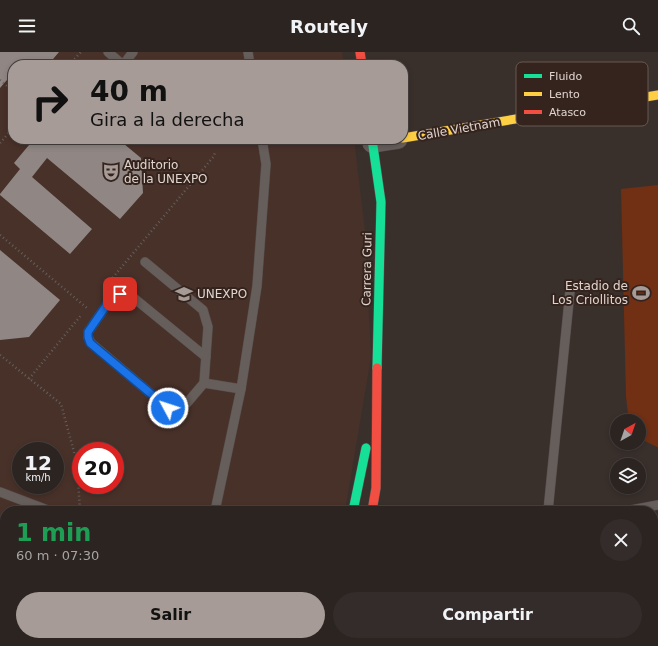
<!DOCTYPE html>
<html lang="es">
<head>
<meta charset="utf-8">
<style>
  :root { --surface:#2b2421; --page:#332c2a; --text:#f1f3f6; --muted:#a6a4a5; --line:#47413f; --accent:#a69b96 }
  body { margin:0; font-family:"DejaVu Sans",sans-serif; background:var(--page); color:var(--text); height:100vh; display:flex; flex-direction:column; font-size:15px; white-space:nowrap }
  * { box-sizing:border-box; margin:0 }
  p { font-size:13px; color:var(--muted) }
  .icon { flex:none; width:22px; height:22px; fill:none; stroke:currentColor; stroke-width:2; stroke-linecap:round; stroke-linejoin:round }
  .map { position:relative; flex:1; overflow:hidden }
  .side { position:absolute; left:0px; top:454px; width:658px; height:140px; display:flex; flex-direction:column; background:var(--surface); border-radius:16px 16px 0 0; box-shadow:0 2px 6px #0003,0 0 0 1px var(--line) }
  .side>* { flex:none }
  .hud { position:absolute; left:8px; top:8px; width:400px; height:84px; border-radius:16px; box-shadow:0 2px 6px #0003,0 0 0 1px var(--line); background:#a69b96; color:#111; overflow:hidden }
  .needle { width:26px; rotate:40deg }
  .fabs { position:absolute; left:610px; top:362px; display:grid; gap:8px }
  .fabs a { display:grid; place-items:center; width:36px; height:36px; border-radius:50%; background:var(--surface); box-shadow:0 2px 6px #0003,0 0 0 1px var(--line); font-size:20px }
  .speed { position:absolute; left:12px; top:390px; display:flex; gap:8px; font-size:20px; font-weight:700; text-align:center }
  .speed>* { display:grid; place-content:center; width:52px; height:52px; border-radius:50%; background:var(--surface); box-shadow:0 2px 6px #0003,0 0 0 1px var(--line); line-height:1 }
  .speed small { font-size:10px; font-weight:400 }
  .speed .limit { border:6px solid #d22; background:#fff; color:#111 }
  .pin { position:absolute; display:grid; place-items:center; width:34px; height:34px; color:#fff; margin:-17px; border-radius:8px; box-shadow:0 2px 6px #0006 }
  .me { position:absolute; width:44px; margin:-22px; rotate:310deg; stroke-linejoin:round; filter:drop-shadow(0 0 3px #0008) }
  .turn { display:flex; align-items:center; gap:14px; height:84px; padding:0 16px; font-size:18px }
  .turn .icon { width:52px; height:52px; stroke-width:2.5 }
  .turn b { display:block; font-size:28px; line-height:34px }
  .round { display:grid; place-items:center; flex:none; width:42px; height:42px; border-radius:21px; background:var(--page) }
  .headline { display:flex; align-items:center; justify-content:space-between; height:68px; padding:0 16px }
  h1 { font-size:24px; font-weight:700; line-height:30px; color:#1e9e55 }
  .action { display:flex; gap:8px; margin-top:auto; padding:8px 16px }
  .action a { flex:1; height:46px; border-radius:24px; background:var(--accent); color:#111; font-size:16px; font-weight:700; line-height:46px; text-align:center }
  .action a+a { background:var(--page); color:var(--text) }
  header { display:flex; justify-content:space-between; align-items:center; height:52px; padding:0 16px; background:var(--surface); font-size:18px; font-weight:700 }
  .map>svg:first-child { display:block }
  .built { fill:#483129; fill-rule:evenodd }
  .garden { fill:#712f13 }
  .building { fill:#908784 }
  .lines { fill:none; stroke-linecap:round; stroke-linejoin:round }
  .lane-casing { stroke:#564d4a; stroke-width:10 }
  .street-casing { stroke:#564d4a; stroke-width:20 }
  .fast-casing { stroke:#564d4a; stroke-width:10 }
  .slow-casing { stroke:#564d4a; stroke-width:10 }
  .jam-casing { stroke:#564d4a; stroke-width:10 }
  .path { stroke:#655e5b; stroke-width:2.5; stroke-dasharray:1 3; stroke-linecap:butt }
  .lane { stroke:#665e5b; stroke-width:9 }
  .street { stroke:#665e5b; stroke-width:19 }
  .fast { stroke:#16e098; stroke-width:9 }
  .slow { stroke:#ffcf43; stroke-width:9 }
  .jam { stroke:#f24e42; stroke-width:9 }
  .route-casing { stroke:#114b97; stroke-width:10 }
  .route { stroke:#1a73e8; stroke-width:7 }
  .labels { text-anchor:middle; dominant-baseline:central; stroke-width:4; stroke-linejoin:round; paint-order:stroke }
  .street-label { font-size:12px; fill:#e0d4cf; stroke:#35231d }
  .poi-label { font-size:12px; fill:#e0d4cf; stroke:#35231d; text-anchor:start }
  .key { fill:#35231d; stroke:#685852; stroke-width:1 }
  .key-label { font-size:11px; fill:#e0d4cf }
</style>
</head>
<body>
<header><svg class="icon" aria-label="menu" viewBox="0 0 24 24"><path d="M4 6h16M4 12h16M4 18h16"/></svg>Routely<svg class="icon" aria-label="search" viewBox="0 0 24 24"><circle cx="10" cy="10" r="6"/><path d="M15 15l6 6"/></svg></header>
<div class="map">
<svg width="658" height="594" viewBox="0 0 658 594">
  <rect width="100%" height="100%" fill="#39302c"/>
  <!-- built -->
  <path class="built" d="M 0,0 L 342,0 L 344,13 L 13,13 L 13,87 L 354,87 L 365,179 L 371,305 L 345,459 L 5,459 L 5,589 L 321,589 L 320,594 L 0,594 ZM 21,399 L 55,399 L 55,433 L 21,433 ZM 81,399 L 115,399 L 115,433 L 81,433 Z"/>
  <!-- garden -->
  <path class="garden" d="M 658,133 L 658,395 L 657,395 L 639,386 L 639,369 L 629,369 L 626,345 L 621,137 Z"/>
  <!-- building -->
  <g class="building">
    <path d="M 0,0 L 59,0 L 48,13 L 13,13 L 13,21 L 0,36 Z"/>
    <path d="M 34,87 L 118,87 L 141,106 L 143,141 L 120,167 L 47,106 L 32,125 L 92,177 L 70,202 L 0,143 L 0,142 L 20,117 L 14,111 Z"/>
    <path d="M 0,198 L 60,248 L 29,285 L 0,288 Z"/>
  </g>
  <g class="lines">
    <!-- lane casing -->
    <g class="lane-casing">
      <g id="lane">
        <path d="M 108,0 L 123,13"/>
        <path d="M 248,0 L 250,13"/>
        <path d="M 123,13 L 133,0"/>
        <path d="M 216,87 L 225,88 L 234,87"/>
        <path d="M 145,210 L 203,258 L 208,275 L 204,331 L 241,337"/>
        <path d="M 204,331 L 187,351 L 179,357 L 169,357 L 91,291 L 88,285 L 88,280 L 108,251 L 119,242 L 129,242 L 206,305"/>
        <path d="M 0,440 L 50,459"/>
        <path d="M 215,459 L 241,337 L 257,234 L 266,112 L 262,87"/>
        <path d="M 548,459 L 570,239"/>
        <path d="M 626,459 L 658,453"/>
        <path d="M 186,594 L 188,589"/>
      </g>
    </g>
    <!-- street casing -->
    <g class="street-casing">
      <g id="street">
        <path d="M 372,91 L 398,87"/>
        <path d="M 653,566 L 658,567"/>
        <path d="M 514,594 L 515,589"/>
      </g>
    </g>
    <!-- fast casing -->
    <g class="fast-casing">
      <g id="fast">
        <path d="M 372,87 L 381,150 L 377,316"/>
        <path d="M 353,459 L 366,396"/>
      </g>
    </g>
    <!-- slow casing -->
    <g class="slow-casing">
      <g id="slow">
        <path d="M 403,86 L 658,43"/>
        <path d="M 333,589 L 333,594"/>
      </g>
    </g>
    <!-- jam casing -->
    <g class="jam-casing">
      <g id="jam">
        <path d="M 360,0 L 362,13"/>
        <path d="M 372,459 L 376,436 L 377,316"/>
        <path d="M 354,594 L 355,589"/>
      </g>
    </g>
    <!-- path -->
    <g class="path">
      <path d="M 69,13 L 81,0"/>
      <path d="M 0,28 L 13,39"/>
      <path d="M 0,91 L 13,76"/>
      <path d="M 0,183 L 87,256"/>
      <path d="M 105,235 L 214,104 L 215,100"/>
      <path d="M 0,303 L 61,352 L 77,411 L 80,459"/>
      <path d="M 29,327 L 82,262"/>
    </g>
    <!-- lane -->
    <use href="#lane" class="lane"/>
    <!-- street -->
    <use href="#street" class="street"/>
    <!-- fast -->
    <use href="#fast" class="fast"/>
    <!-- slow -->
    <use href="#slow" class="slow"/>
    <!-- jam -->
    <use href="#jam" class="jam"/>
  </g>
  <g class="lines">
    <!-- route casing -->
    <g class="route-casing">
      <path id="route" d="M 120,242 L 108,251 L 88,280 L 88,285 L 90,291 L 168,356"/>
    </g>
    <!-- route -->
    <use href="#route" class="route"/>
  </g>
  <!-- icons -->
  <defs>
    <g id="theatre-bare" transform="scale(1.38)"><path d="M-5-5.5Q0-4 5-5.5V0Q5 5 0 6Q-5 5-5 0ZM-3.3-2.5H-1v1.5H-3.3ZM1-2.5H3.3v1.5H1ZM-2.8 1Q0 5.5 2.8 1Z" fill="#a69b96" stroke="#35231d" stroke-width="2.5" paint-order="stroke"/></g>
    <g id="stadium-bare" transform="scale(1.38)"><path d="M0-5a6.5 5 0 1 0 0 10a6.5 5 0 1 0 0-10ZM-3.5-1.8h7v3.6h-7Z" fill="#a69b96" stroke="#35231d" stroke-width="2.5" paint-order="stroke"/></g>
    <g id="university-bare" transform="scale(1.38)"><path d="M0-5L7-2L0 1L-7-2ZM-4 1L0 2.5L4 1V4Q0 6-4 4Z" fill="#a69b96" stroke="#35231d" stroke-width="2.5" paint-order="stroke"/></g>
  </defs>
  <g fill-rule="evenodd">
    <use href="#theatre-bare" x="111" y="120"/>
    <use href="#stadium-bare" x="641" y="241"/>
    <use href="#university-bare" x="184" y="242"/>
  </g>
  <g class="labels">
    <!-- street labels -->
    <g class="street-label">
      <text transform="translate(459 77) rotate(-10)">Calle Vietnam</text>
      <text transform="translate(367 217) rotate(-89)">Carrera Guri</text>
    </g>
    <!-- poi labels -->
    <g class="poi-label">
      <text x="124" y="113">Auditorio<tspan x="124" dy="14">de la UNEXPO</tspan></text>
      <text x="628" y="234" text-anchor="end">Estadio de<tspan x="628" dy="14">Los Criollitos</tspan></text>
      <text x="197" y="242">UNEXPO</text>
    </g>
  </g>
  <!-- legend -->
  <rect x="516" y="10" width="132" height="64" rx="6" class="key"/>
  <rect x="524" y="22" width="18" height="4" fill="#16e098"/>
  <rect x="524" y="40" width="18" height="4" fill="#ffcf43"/>
  <rect x="524" y="58" width="18" height="4" fill="#f24e42"/>
  <g class="key-label">
    <text x="549" y="28">Fluido</text>
    <text x="549" y="46">Lento</text>
    <text x="549" y="64">Atasco</text>
  </g>
</svg>
<div class="fabs">
<a><svg class="needle" viewBox="-14 -14 28 28"><path d="M0-13l5 13h-10z" fill="#e53935"/><path d="M0 13l5-13h-10z" fill="#a6a4a5"/></svg></a>
<a><svg class="icon" aria-label="layers" viewBox="0 0 24 24"><path d="M12 4l9 5-9 5-9-5zM3 14l9 5 9-5"/></svg></a>
</div>
<div class="speed"><div>12<small>km/h</small></div><div class="limit">20</div></div>
<div class="pin" style="left:120px;top:242px;background:#d93025"><svg class="icon" aria-label="arrive" viewBox="0 0 24 24"><path d="M6 21V4h12l-3 4 3 4H6"/></svg></div>
<svg class="me" style="left:168px;top:356px" viewBox="-20 -20 40 40"><circle r="17" fill="#1a73e8" stroke="#fff" stroke-width="3"/><path d="M0-11L8 9 0 5-8 9z" fill="#fff"/></svg>
<div class="hud">
<div class="turn"><svg class="icon" aria-label="right" viewBox="0 0 24 24"><path d="M7 20v-9h11M14 6l5 5-5 5"/></svg><div><b>40 m</b>Gira a la derecha</div></div>
</div>
<section class="side">
<div class="headline"><div><h1>1 min</h1><p>60 m · 07:30</p></div><a class="round"><svg class="icon" aria-label="close" viewBox="0 0 24 24"><path d="M6 6l12 12M18 6L6 18"/></svg></a></div>
<div class="action"><a>Salir</a><a>Compartir</a></div>
</section>
</div>
</body>
</html>
